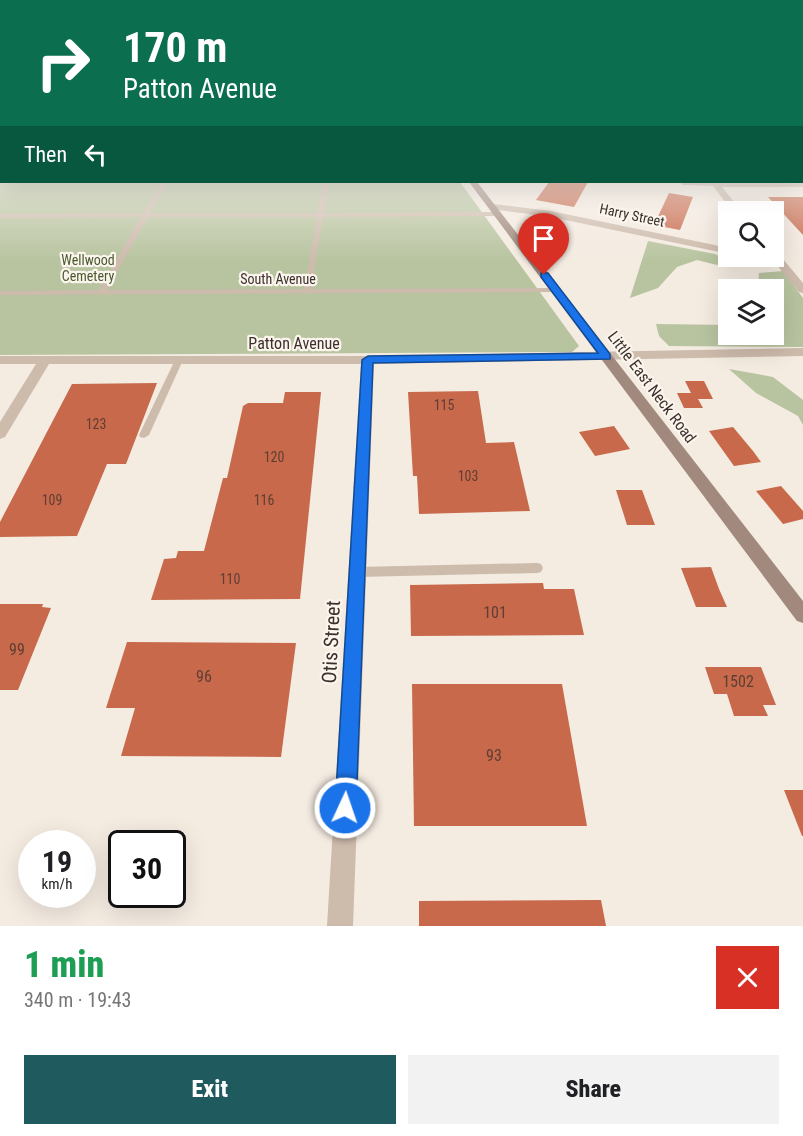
<!DOCTYPE html>
<html lang="en">
<head>
<meta charset="utf-8">
<style>
  :root { --surface:#fff; --page:#f2f2f2; --text:#202124; --muted:#757577; --accent:#1f5a5e }
  body { margin:0; font-family:"Roboto Condensed",sans-serif; background:var(--page); color:var(--text); height:100vh; display:flex; flex-direction:column; font-size:22px; white-space:nowrap }
  * { box-sizing:border-box; margin:0 }
  p { font-size:20px; color:var(--muted) }
  .icon { flex:none; width:33px; height:33px; fill:none; stroke:currentColor; stroke-width:2; stroke-linecap:round; stroke-linejoin:round }
  .map { position:relative; height:926px; overflow:hidden }
  .panel { display:flex; flex-direction:column; background:var(--surface); flex:1 }
  .panel>* { flex:none }
  .banner { position:absolute; left:0px; top:0px; width:804px; height:183px; box-shadow:0 6px 24px #0002; background:#0b6e4f; color:#fff; overflow:hidden }
  .buttons { position:absolute; left:718px; top:201px; display:grid; gap:12px }
  .buttons a { display:grid; place-items:center; width:66px; height:66px; border-radius:0px; background:var(--surface); box-shadow:0 6px 24px #0002; font-size:30px }
  .speed { position:absolute; left:18px; top:830px; display:flex; gap:12px; font-size:30px; font-weight:700; text-align:center }
  .speed>* { display:grid; place-content:center; width:78px; height:78px; border-radius:50%; background:var(--surface); box-shadow:0 6px 24px #0002; line-height:1 }
  .speed small { font-size:15px; font-weight:400 }
  .speed .limit { border:3px solid #111; border-radius:9px; background:#fff; color:#111 }
  .pin { position:absolute; display:grid; place-items:center; width:51px; height:51px; color:#fff; margin:-62px -26px; border-radius:50% 50% 50% 0; rotate:-45deg; box-shadow:0 0 6px #0007 }
  .pin .icon { rotate:45deg }
  .me { position:absolute; width:66px; margin:-33px; rotate:3deg; stroke-linejoin:round; filter:drop-shadow(0 0 4px #0008) }
  .turn { display:flex; align-items:center; gap:21px; height:126px; padding:0 24px; font-size:27px }
  .turn .icon { width:78px; height:78px; stroke-width:2.5 }
  .turn b { display:block; font-size:42px; line-height:51px }
  .then { display:flex; align-items:center; height:57px; padding:0 24px; background:#0003; gap:12px; font-size:22px }
  .round { display:grid; place-items:center; flex:none; width:63px; height:63px; border-radius:0px; background:var(--page) }
  .overview { display:flex; align-items:center; justify-content:space-between; height:102px; padding:0 24px }
  h1 { font-size:36px; font-weight:800; line-height:45px; color:#1e9e55 }
  .cta { display:flex; gap:12px; margin-top:auto; padding:12px 24px }
  .cta a { flex:1; height:69px; border-radius:0px; background:var(--accent); color:#fff; font-size:24px; font-weight:800; line-height:69px; text-align:center }
  .cta a+a { background:var(--page); color:var(--text) }
  .map>svg:first-child { display:block }
  .green { fill:#b8c4a0 }
  .building { fill:#c8694b }
  .lines { fill:none; stroke-linecap:round; stroke-linejoin:round }
  .service { fill:#cdbbac; fill-rule:evenodd }
  .minor { fill:#cdbbac; fill-rule:evenodd }
  .secondary { fill:#a18a7d; fill-rule:evenodd }
  .route { fill:#1a73e8; stroke:#114b97; stroke-width:1.5 }
  .labels { text-anchor:middle; dominant-baseline:central; stroke-width:4.5; stroke-linejoin:round; paint-order:stroke }
  .far-street-label { font-size:14px; fill:#3b302b; stroke:#fbf5ee }
  .far-park-label { font-size:14px; fill:#4a5a2e; stroke:#fbf5ee }
  .number-label { font-size:14px; fill:#5e3e33 }
  .street-label { font-size:16px; fill:#3b302b; stroke:#fbf5ee }
  .near-number-label { font-size:16px; fill:#5e3e33 }
  .near-street-label { font-size:20px; fill:#3b302b; stroke:#fbf5ee }
</style>
</head>
<body>
<div class="map">
<svg width="803" height="926" viewBox="0 0 803 926">
  <rect width="100%" height="100%" fill="#f4ebe1"/>
  <!-- green -->
  <g class="green">
    <path d="M 0,132 L 2,182 L 460,182 L 579,346 L 572,352 L 0,355 Z"/>
    <path d="M 648,241 L 715,254 L 733,263 L 717,265 L 697,260 L 677,267 L 658,288 L 630,298 Z"/>
    <path d="M 783,271 L 803,298 L 803,347 L 669,346 L 659,336 L 656,324 L 729,325 L 729,334 L 774,334 L 774,290 L 758,289 L 759,273 Z"/>
    <path d="M 729,369 L 773,377 L 803,400 L 803,425 L 798,416 L 756,393 Z"/>
  </g>
  <!-- building -->
  <g class="building">
    <path d="M 549,182 L 588,182 L 574,207 L 536,200 Z"/>
    <path d="M 669,193 L 693,197 L 680,230 L 654,225 Z"/>
    <path d="M 768,197 L 803,197 L 803,235 Z"/>
    <path d="M 685,381 L 704,381 L 713,399 L 698,399 L 703,408 L 684,408 L 677,393 L 691,393 Z"/>
    <path d="M 157,383 L 126,464 L 107,464 L 77,536 L 0,537 L 0,522 L 72,384 Z"/>
    <path d="M 478,391 L 486,443 L 514,442 L 530,511 L 419,514 L 417,476 L 413,476 L 408,392 Z"/>
    <path d="M 285,392 L 321,392 L 300,599 L 151,600 L 164,559 L 176,558 L 178,551 L 204,551 L 223,478 L 227,478 L 243,406 L 248,403 L 283,403 Z"/>
    <path d="M 614,426 L 630,449 L 595,456 L 579,432 Z"/>
    <path d="M 733,427 L 753,451 L 761,462 L 734,466 L 709,431 Z"/>
    <path d="M 781,486 L 803,511 L 803,519 L 783,524 L 756,491 Z"/>
    <path d="M 616,490 L 642,490 L 655,525 L 627,525 Z"/>
    <path d="M 711,567 L 719,589 L 727,607 L 696,607 L 681,568 Z"/>
    <path d="M 543,583 L 544,589 L 574,589 L 584,635 L 411,636 L 410,585 Z"/>
    <path d="M 0,604 L 43,604 L 42,607 L 51,608 L 18,690 L 0,690 Z"/>
    <path d="M 127,642 L 296,643 L 281,757 L 121,756 L 135,708 L 106,708 Z"/>
    <path d="M 705,667 L 761,667 L 776,705 L 763,705 L 768,716 L 734,716 L 727,694 L 714,694 Z"/>
    <path d="M 412,684 L 562,684 L 587,826 L 414,826 Z"/>
    <path d="M 784,790 L 803,790 L 803,836 L 802,836 Z"/>
    <path d="M 601,900 L 606,926 L 419,926 L 419,901 Z"/>
  </g>
  <g class="lines">
    <!-- service -->
    <g class="service">
      <rect x="0" y="157" width="2" height="4"/>
      <path d="M 162,182 L 168,182 L 150,213 L 317,213 L 323,182 L 329,182 L 324,213 L 498,212 L 501,214 L 498,216 L 323,217 L 311,289 L 556,288 L 560,290 L 556,292 L 0,295 L 0,291 L 99,290 L 141,217 L 0,218 L 0,214 L 144,213 ZM 148,217 L 317,217 L 304,289 L 107,290 Z"/>
      <path d="M 179,357 L 183,360 L 149,435 L 144,438 L 140,437 L 139,435 L 175,360 Z"/>
      <path d="M 537,563 L 541,564 L 543,568 L 541,572 L 537,573 L 357,577 L 353,576 L 351,572 L 353,568 L 357,567 Z"/>
    </g>
    <!-- minor -->
    <g class="minor">
      <rect x="802" y="133" width="1" height="4"/>
      <path d="M 803,181 L 803,187 L 722,187 L 742,212 L 733,212 L 713,186 L 683,185 L 679,182 Z"/>
      <path d="M 493,204 L 551,211 L 729,248 L 729,254 L 551,217 L 490,209 L 488,207 Z"/>
      <path d="M 774,252 L 778,253 L 803,283 L 803,293 L 799,292 L 775,263 L 750,256 L 774,256 Z"/>
      <path d="M 803,348 L 803,356 L 374,364 L 353,926 L 327,926 L 361,364 L 49,364 L 5,437 L 0,439 L 0,422 L 36,364 L 0,364 L 0,356 L 368,356 Z"/>
    </g>
    <!-- secondary -->
    <path class="secondary" d="M 469,182 L 477,182 L 803,601 L 803,623 L 797,621 Z"/>
  </g>
  <!-- sky -->
  <linearGradient id="sky" x2="0" y2="1"><stop stop-color="#7eb2d2"/><stop offset="0.5" stop-color="#faf6f2"/><stop offset="1" stop-color="#faf6f2" stop-opacity="0"/></linearGradient>
  <rect width="803" height="261" fill="url(#sky)"/>
  <!-- route -->
  <path class="route" d="M 541,273 L 548,273 L 610,354 L 610,359 L 373,363 L 356,808 L 353,815 L 345,818 L 338,815 L 335,808 L 362,360 L 368,356 L 598,353 L 541,277 Z"/>
  <g class="labels">
    <!-- far-street labels -->
    <g class="far-street-label">
      <text transform="translate(632 215) rotate(12)">Harry Street</text>
      <text x="278" y="279">South Avenue</text>
    </g>
    <!-- far-park labels -->
    <g class="far-park-label">
      <text x="88" y="260">Wellwood<tspan x="88" dy="16">Cemetery</tspan></text>
    </g>
    <!-- number labels -->
    <g class="number-label">
      <text x="444" y="405">115</text>
      <text x="96" y="424">123</text>
      <text x="274" y="457">120</text>
      <text x="468" y="476">103</text>
      <text x="52" y="500">109</text>
      <text x="264" y="500">116</text>
      <text x="230" y="579">110</text>
    </g>
    <!-- street labels -->
    <g class="street-label">
      <text x="294" y="343">Patton Avenue</text>
      <text transform="translate(652 387) rotate(53)">Little East Neck Road</text>
    </g>
    <!-- near-number labels -->
    <g class="near-number-label">
      <text x="495" y="612">101</text>
      <text x="17" y="649">99</text>
      <text x="204" y="676">96</text>
      <text x="738" y="681">1502</text>
      <text x="494" y="755">93</text>
    </g>
    <!-- near-street labels -->
    <g class="near-street-label">
      <text transform="translate(331 642) rotate(-87)">Otis Street</text>
    </g>
  </g>
</svg>
<div class="buttons">
<a><svg class="icon" aria-label="search" viewBox="0 0 24 24"><circle cx="10" cy="10" r="6"/><path d="M15 15l6 6"/></svg></a>
<a><svg class="icon" aria-label="layers" viewBox="0 0 24 24"><path d="M12 4l9 5-9 5-9-5zM3 14l9 5 9-5"/></svg></a>
</div>
<div class="speed"><div>19<small>km/h</small></div><div class="limit">30</div></div>
<div class="pin" style="left:544px;top:275px;background:#d93025"><svg class="icon" aria-label="arrive" viewBox="0 0 24 24"><path d="M6 21V4h12l-3 4 3 4H6"/></svg></div>
<svg class="me" style="left:345px;top:808px" viewBox="-20 -20 40 40"><circle r="17" fill="#1a73e8" stroke="#fff" stroke-width="3"/><path d="M0-11L8 9 0 5-8 9z" fill="#fff"/></svg>
<div class="banner">
<div class="turn"><svg class="icon" aria-label="right" viewBox="0 0 24 24"><path d="M7 20v-9h11M14 6l5 5-5 5"/></svg><div><b>170 m</b>Patton Avenue</div></div>
<div class="then">Then<svg class="icon" aria-label="left" viewBox="0 0 24 24"><path d="M17 20v-9H6M10 6l-5 5 5 5"/></svg></div>
</div>
</div>
<section class="panel">
<div class="overview"><div><h1>1 min</h1><p>340 m · 19:43</p></div><a class="round" style="background:#d93025;color:#fff"><svg class="icon" aria-label="close" viewBox="0 0 24 24"><path d="M6 6l12 12M18 6L6 18"/></svg></a></div>
<div class="cta"><a>Exit</a><a>Share</a></div>
</section>
</body>
</html>
